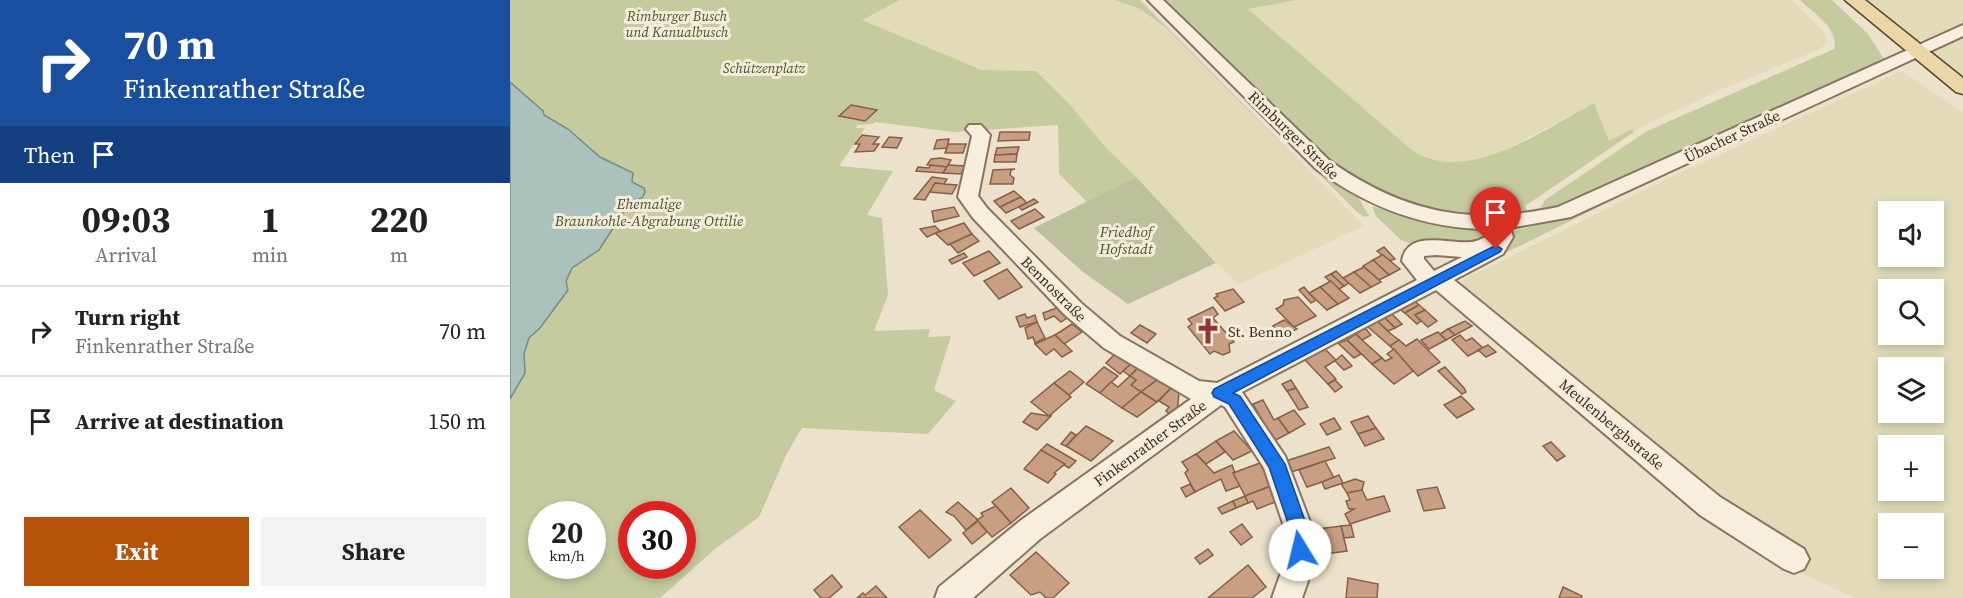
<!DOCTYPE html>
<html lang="en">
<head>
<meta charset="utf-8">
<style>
  :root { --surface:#fff; --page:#f2f2f2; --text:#222; --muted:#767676; --line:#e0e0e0; --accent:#b45309 }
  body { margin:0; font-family:"Source Serif 4",serif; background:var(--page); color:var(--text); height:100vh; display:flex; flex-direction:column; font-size:22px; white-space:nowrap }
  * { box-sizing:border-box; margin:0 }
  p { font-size:20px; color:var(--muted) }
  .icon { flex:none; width:33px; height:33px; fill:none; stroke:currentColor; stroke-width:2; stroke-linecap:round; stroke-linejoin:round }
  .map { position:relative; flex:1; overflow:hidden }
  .side { display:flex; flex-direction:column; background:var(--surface); width:510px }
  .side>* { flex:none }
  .top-card { background:#1a4fa0; color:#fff; overflow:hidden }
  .tools { position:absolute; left:1368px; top:201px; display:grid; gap:12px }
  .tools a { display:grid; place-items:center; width:66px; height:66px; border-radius:0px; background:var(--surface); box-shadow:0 3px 9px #0003; font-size:30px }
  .speed { position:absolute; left:18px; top:501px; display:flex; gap:12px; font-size:30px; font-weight:700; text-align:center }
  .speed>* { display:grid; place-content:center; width:78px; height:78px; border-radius:50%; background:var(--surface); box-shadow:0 3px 9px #0003; line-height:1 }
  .speed small { font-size:15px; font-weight:400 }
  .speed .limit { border:9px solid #d22; background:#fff; color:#111 }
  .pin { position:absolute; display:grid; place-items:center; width:51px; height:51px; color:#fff; margin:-62px -26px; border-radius:50% 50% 50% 0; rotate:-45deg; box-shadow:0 0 6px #0007 }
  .pin .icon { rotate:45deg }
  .me { position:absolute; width:66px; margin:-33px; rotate:351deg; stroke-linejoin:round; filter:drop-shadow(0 0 4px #0008) }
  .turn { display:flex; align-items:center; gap:21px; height:126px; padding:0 24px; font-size:27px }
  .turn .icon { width:78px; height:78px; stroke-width:2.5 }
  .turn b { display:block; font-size:42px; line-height:51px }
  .then { display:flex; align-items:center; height:57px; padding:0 24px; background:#0003; gap:12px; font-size:22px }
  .eta { display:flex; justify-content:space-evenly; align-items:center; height:102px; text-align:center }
  .eta b { font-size:36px; font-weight:700; line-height:42px }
  .primary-button { display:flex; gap:12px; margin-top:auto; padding:12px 24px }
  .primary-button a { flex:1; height:69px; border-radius:0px; background:var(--accent); color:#fff; font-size:24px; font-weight:700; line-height:69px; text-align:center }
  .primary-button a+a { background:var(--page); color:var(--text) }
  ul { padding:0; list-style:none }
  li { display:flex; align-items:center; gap:18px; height:90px; padding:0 24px; border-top:2px solid var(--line) }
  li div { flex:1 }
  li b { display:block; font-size:22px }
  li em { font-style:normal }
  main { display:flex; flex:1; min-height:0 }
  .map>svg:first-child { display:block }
  .farmland { fill:#e1dbb9; fill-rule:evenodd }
  .green { fill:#c5ca9f; fill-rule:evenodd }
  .cemetery { fill:#bcc09d }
  .water { fill:#abc1bb; stroke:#728f88; stroke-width:1.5 }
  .building { fill:#c89f83; stroke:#866047; stroke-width:1.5 }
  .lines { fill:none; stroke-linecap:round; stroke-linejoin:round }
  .minor-casing { stroke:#887560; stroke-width:4 }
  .major-casing { stroke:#574433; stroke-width:3 }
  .minor { fill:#f7efde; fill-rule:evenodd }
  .major { fill:#ecd6a6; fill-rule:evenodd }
  .route { fill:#1a73e8; stroke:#114b97; stroke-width:1.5 }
  .labels { text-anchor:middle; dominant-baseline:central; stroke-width:6; stroke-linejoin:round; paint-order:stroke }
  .far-park-label { font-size:14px; font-style:italic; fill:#4a552a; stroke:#f4ecda }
  .street-label { font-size:15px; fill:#3a2e22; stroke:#f4ecda }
  .park-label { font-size:15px; font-style:italic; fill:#4a552a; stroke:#f4ecda }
  .poi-label { font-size:15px; fill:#3a2e22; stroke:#f4ecda; text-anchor:start }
</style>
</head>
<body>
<main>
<section class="side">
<div class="top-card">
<div class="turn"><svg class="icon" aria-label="right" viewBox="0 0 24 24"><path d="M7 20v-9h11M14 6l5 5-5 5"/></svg><div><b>70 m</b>Finkenrather Straße</div></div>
<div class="then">Then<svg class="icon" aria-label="arrive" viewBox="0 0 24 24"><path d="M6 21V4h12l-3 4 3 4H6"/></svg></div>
</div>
<div class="eta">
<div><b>09:03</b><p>Arrival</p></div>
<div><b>1</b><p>min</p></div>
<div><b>220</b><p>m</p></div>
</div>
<ul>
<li><svg class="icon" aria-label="right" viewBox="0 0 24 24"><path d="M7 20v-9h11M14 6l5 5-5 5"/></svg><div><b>Turn right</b><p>Finkenrather Straße</p></div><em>70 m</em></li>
<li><svg class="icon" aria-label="arrive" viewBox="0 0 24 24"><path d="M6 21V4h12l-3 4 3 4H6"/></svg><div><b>Arrive at destination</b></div><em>150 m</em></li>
</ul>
<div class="primary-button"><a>Exit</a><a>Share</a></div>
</section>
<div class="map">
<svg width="1453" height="598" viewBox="0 0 1453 598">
  <rect width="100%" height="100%" fill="#ece2cb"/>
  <!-- farmland -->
  <g class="farmland">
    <path d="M 390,0 L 604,0 L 630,9 L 669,39 L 853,226 L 728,285 L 597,149 L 531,75 L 526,71 L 472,70 L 351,20 Z"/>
    <path d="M 786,0 L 1282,0 L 1315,33 L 1317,43 L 1310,49 L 1210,90 L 1099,142 L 1084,103 L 983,156 L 958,162 L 933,162 L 912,157 L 903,151 L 737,9 Z"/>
    <path d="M 1355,0 L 1453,0 L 1453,24 L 1418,39 L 1409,40 L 1397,37 Z"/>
    <path d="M 1453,35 L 1453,83 L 1421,53 L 1426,47 Z"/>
    <path d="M 1392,71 L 1453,112 L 1453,598 L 1346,598 L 1284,570 L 943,285 L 1157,179 ZM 1378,212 L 1424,212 L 1424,256 L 1378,256 ZM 1378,290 L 1424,290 L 1424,334 L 1378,334 ZM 1378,368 L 1424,368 L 1424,412 L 1378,412 ZM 1378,446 L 1424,446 L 1424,490 L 1378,490 ZM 1378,524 L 1424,524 L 1424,568 L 1378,568 Z"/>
  </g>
  <!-- green -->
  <g class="green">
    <path d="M 0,0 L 390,0 L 352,20 L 472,70 L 526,71 L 561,106 L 597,149 L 626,177 L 577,202 L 549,174 L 548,125 L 444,132 L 365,122 L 363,124 L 347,125 L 346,128 L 355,128 L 329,166 L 383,171 L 357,215 L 372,218 L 378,295 L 364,331 L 420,329 L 418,337 L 441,336 L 424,390 L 446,401 L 418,434 L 292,428 L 277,453 L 249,517 L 205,549 L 150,598 L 0,598 ZM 32,514 L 82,514 L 82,566 L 32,566 ZM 122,514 L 172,514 L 172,566 L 122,566 Z"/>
    <path d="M 605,0 L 630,0 L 854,226 L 656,28 L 630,9 Z"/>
    <path d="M 635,0 L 639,0 L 814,173 L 848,197 L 859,216 L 854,217 L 846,211 Z"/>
    <path d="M 650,0 L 786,0 L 738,9 L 903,151 C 959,186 1034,129 1084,103 L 1099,141 L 1122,129 L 1124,132 L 1015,206 L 1018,214 L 984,218 L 908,209 L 831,173 L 699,44 Z"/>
    <path d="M 1290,0 L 1322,0 L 1358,34 L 1374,59 L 1057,205 L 1031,212 L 1029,210 L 1035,200 L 1137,131 L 1324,49 C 1330,29 1302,12 1290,0 Z"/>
    <path d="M 1352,83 L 1137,183 L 991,255 L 998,236 L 1004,231 L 1058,217 Z"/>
    <path d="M 862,206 L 927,225 L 971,230 L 976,234 L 974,239 L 963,244 L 962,241 L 921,239 L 899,243 L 891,240 L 866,216 Z"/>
  </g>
  <!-- cemetery -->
  <path class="cemetery" d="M 626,177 L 706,263 L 618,304 L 573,272 L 524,228 Z"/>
  <!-- water -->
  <path class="water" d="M 0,82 L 33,111 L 34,115 L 58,129 L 90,157 L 123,173 L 122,182 L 134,188 L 135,192 L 132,198 L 120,202 L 89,250 L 62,268 L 56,281 L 58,290 L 30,328 L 19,338 L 14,354 L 15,373 L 0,399 Z"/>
  <!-- building -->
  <g class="building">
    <path d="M 341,105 L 367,110 L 355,121 L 329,116 Z"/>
    <path d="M 490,132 L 520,132 L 519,140 L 488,141 Z"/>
    <path d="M 352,135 L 369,137 L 363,144 L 369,144 L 364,151 L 345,152 L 350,144 L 345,144 Z"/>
    <path d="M 379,137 L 392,138 L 387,148 L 372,147 Z"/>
    <path d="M 439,139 L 437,148 L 424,149 L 427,140 Z"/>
    <path d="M 438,144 L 456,144 L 453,153 L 435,153 Z"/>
    <path d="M 505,147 L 509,147 L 507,154 L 485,155 L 487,148 Z"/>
    <path d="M 507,154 L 506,162 L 484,162 L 485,155 Z"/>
    <path d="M 431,158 L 441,160 L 437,167 L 417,165 L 421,159 Z"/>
    <path d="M 421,165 L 437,167 L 433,173 L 406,171 L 408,167 L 419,168 Z"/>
    <path d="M 438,165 L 455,166 L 451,174 L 433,173 Z"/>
    <path d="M 505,169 L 501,170 L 500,175 L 504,178 L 503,184 L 480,184 L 483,170 Z"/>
    <path d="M 422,177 L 437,179 L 434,184 L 425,183 L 415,200 L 404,199 Z"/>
    <path d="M 425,183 L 434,184 L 447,185 L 442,194 L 420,192 Z"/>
    <path d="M 504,191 L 511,197 L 490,207 L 484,201 Z"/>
    <path d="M 511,197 L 517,203 L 496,213 L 490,207 Z"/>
    <path d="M 524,199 L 528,202 L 512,210 L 509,207 Z"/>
    <path d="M 444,207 L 449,216 L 424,222 L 422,211 Z"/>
    <path d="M 525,209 L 534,217 L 509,229 L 501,221 Z"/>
    <path d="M 454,223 L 462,234 L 438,245 L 425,233 Z"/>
    <path d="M 425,226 L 430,231 L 417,237 L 410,229 Z"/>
    <path d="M 462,234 L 469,241 L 448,253 L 440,244 Z"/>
    <path d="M 874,247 L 885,259 L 880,261 L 867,251 Z"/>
    <path d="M 479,251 L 490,263 L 464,276 L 453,263 Z"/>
    <path d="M 454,253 L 457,257 L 442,264 L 439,260 Z"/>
    <path d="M 872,255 L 873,255 L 890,269 L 879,275 L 863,260 Z"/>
    <path d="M 863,260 L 879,275 L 869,280 L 853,266 Z"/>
    <path d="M 854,267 L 869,280 L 871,282 L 861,287 L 844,272 Z"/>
    <path d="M 497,269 L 512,287 L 489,299 L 474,281 Z"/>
    <path d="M 826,271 L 833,278 L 839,283 L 834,286 L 821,274 Z"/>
    <path d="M 844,272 L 861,287 L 850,293 L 833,278 Z"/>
    <path d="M 821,274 L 834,286 L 829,289 L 815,277 Z"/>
    <path d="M 821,281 L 829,289 L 839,298 L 828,304 L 810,287 Z"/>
    <path d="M 794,287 L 799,293 L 806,300 L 801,303 L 789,290 Z"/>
    <path d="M 810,287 L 828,304 L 817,310 L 799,293 Z"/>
    <path d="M 723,289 L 734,302 L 715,311 L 704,298 L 708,296 L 706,294 Z"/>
    <path d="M 788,297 L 806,316 L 784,327 L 766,309 L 773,305 L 774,300 Z"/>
    <path d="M 902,299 L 909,305 L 895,313 L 888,308 Z"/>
    <path d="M 909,305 L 915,310 L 905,315 L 911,321 L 907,324 L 895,313 Z"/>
    <path d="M 549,307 L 560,316 L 551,322 L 544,316 L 535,320 L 533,313 Z"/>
    <path d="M 703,307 L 708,314 L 703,318 L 724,342 L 719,344 L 720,352 L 713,355 L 704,351 L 700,354 L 678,327 L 682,324 L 678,319 Z"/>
    <path d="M 915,310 L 927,321 L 918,327 L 905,315 Z"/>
    <path d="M 881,313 L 892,324 L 885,328 L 874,317 Z"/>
    <path d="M 515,314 L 517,318 L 525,315 L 527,322 L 510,327 L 506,317 Z"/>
    <path d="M 874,317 L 885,328 L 878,331 L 867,321 Z"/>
    <path d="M 774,320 L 787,329 L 773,336 L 763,326 Z"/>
    <path d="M 867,321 L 881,334 L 889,340 L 880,346 L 858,327 Z"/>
    <path d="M 955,321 L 962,326 L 945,335 L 938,329 Z"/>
    <path d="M 527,322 L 535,338 L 525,343 L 523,337 L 518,339 L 515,328 Z"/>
    <path d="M 562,324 L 572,332 L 554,344 L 545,335 Z"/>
    <path d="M 630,325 L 646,334 L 637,343 L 621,333 Z"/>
    <path d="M 855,328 L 861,335 L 852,340 L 846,334 Z"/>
    <path d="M 938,329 L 945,335 L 936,340 L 930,334 Z"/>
    <path d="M 928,332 L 936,340 L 919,349 L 911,340 Z"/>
    <path d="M 846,334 L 852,340 L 872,358 L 862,364 L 837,340 Z"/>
    <path d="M 545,335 L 562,351 L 552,357 L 544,349 L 536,355 L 525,344 Z"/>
    <path d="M 950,335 L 956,341 L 962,338 L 973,348 L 958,356 L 942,340 Z"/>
    <path d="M 907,339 L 930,362 L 908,376 L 880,346 L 889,340 L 896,346 Z"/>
    <path d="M 837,340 L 851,354 L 844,358 L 828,343 Z"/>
    <path d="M 978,345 L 986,352 L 976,357 L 968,350 Z"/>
    <path d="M 815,349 L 826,360 L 815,367 L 826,379 L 818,384 L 795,360 Z"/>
    <path d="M 884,349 L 903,371 L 884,384 L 862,364 L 872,358 L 875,361 L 882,358 L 877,354 Z"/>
    <path d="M 605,354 L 621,364 L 610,374 L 596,363 Z"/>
    <path d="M 832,355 L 842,366 L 834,370 L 825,361 Z"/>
    <path d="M 621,364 L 628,368 L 620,376 L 613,371 Z"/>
    <path d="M 594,367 L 608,376 L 590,393 L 576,384 Z"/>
    <path d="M 935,367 L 954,388 L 956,392 L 952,394 L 928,371 Z"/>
    <path d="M 628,368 L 647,380 L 631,392 L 621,385 L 626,380 L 620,376 Z"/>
    <path d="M 560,371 L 574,382 L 559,395 L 544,383 Z"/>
    <path d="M 620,376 L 626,380 L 621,385 L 631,392 L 612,408 L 590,393 L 601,382 L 608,387 Z"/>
    <path d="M 647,380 L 661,388 L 647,402 L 631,392 Z"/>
    <path d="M 781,380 L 786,388 L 777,391 L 772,384 Z"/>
    <path d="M 825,380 L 832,387 L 825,392 L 818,384 Z"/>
    <path d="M 544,383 L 561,397 L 539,416 L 521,402 Z"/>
    <path d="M 661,388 L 669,393 L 667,413 L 663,416 L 656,411 L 659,407 L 649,401 Z"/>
    <path d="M 786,388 L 798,407 L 789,410 L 777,391 Z"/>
    <path d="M 631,392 L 647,402 L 627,417 L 612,408 Z"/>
    <path d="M 951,396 L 964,409 L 947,418 L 934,405 Z"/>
    <path d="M 753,400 L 764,420 L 768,418 L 779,433 L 764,441 L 743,404 Z"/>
    <path d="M 784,410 L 795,424 L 779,433 L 768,418 Z"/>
    <path d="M 521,413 L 539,416 L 541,416 L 527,430 L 513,422 Z"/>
    <path d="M 858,416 L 866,428 L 848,434 L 841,422 Z"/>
    <path d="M 824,418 L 831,429 L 817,435 L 810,424 Z"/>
    <path d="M 576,426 L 603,441 L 581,461 L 556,446 Z"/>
    <path d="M 866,428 L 874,439 L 855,446 L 848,434 Z"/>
    <path d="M 724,431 L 742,451 L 723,460 L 706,441 Z"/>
    <path d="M 561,432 L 566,435 L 556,446 L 551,444 Z"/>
    <path d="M 706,441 L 715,452 L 696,464 L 686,454 Z"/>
    <path d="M 1041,442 L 1055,456 L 1047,461 L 1033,446 Z"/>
    <path d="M 537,444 L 566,461 L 559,468 L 531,450 Z"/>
    <path d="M 819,447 L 825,458 L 781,472 L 776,461 Z"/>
    <path d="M 531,450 L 555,464 L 544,473 L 546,474 L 538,483 L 514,469 Z"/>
    <path d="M 686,454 L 704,473 L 722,465 L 730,486 L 716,491 L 711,479 L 685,492 L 675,473 L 678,470 L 672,462 Z"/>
    <path d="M 815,461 L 824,478 L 797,487 L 789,470 Z"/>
    <path d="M 750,463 L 761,486 L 735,496 L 723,473 Z"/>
    <path d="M 829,475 L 833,483 L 815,489 L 812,482 Z"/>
    <path d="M 845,479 L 854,482 L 852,490 L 837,493 L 831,484 Z"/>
    <path d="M 680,484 L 685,492 L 676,497 L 671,488 Z"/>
    <path d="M 761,486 L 768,501 L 747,509 L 743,501 L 738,503 L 735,496 Z"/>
    <path d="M 927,487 L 935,508 L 914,511 L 907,490 Z"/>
    <path d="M 501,488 L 519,508 L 501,523 L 482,502 Z"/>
    <path d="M 852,490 L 857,500 L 874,496 L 880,511 L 840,524 L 835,514 L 844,509 L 839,509 L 836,501 L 840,500 L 837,493 Z"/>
    <path d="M 735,496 L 738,503 L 726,508 L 723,501 Z"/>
    <path d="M 723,501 L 726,508 L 712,514 L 708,508 Z"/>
    <path d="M 448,502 L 468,520 L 456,530 L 444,516 L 436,512 Z"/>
    <path d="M 486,506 L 501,523 L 482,537 L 467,520 L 473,516 L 471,513 Z"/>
    <path d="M 410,510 L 441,540 L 419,558 L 389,527 Z"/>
    <path d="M 468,521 L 477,532 L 462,544 L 453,533 Z"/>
    <path d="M 732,524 L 742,537 L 731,545 L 720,532 Z"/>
    <path d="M 841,525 L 844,537 L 834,538 L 831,526 Z"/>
    <path d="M 831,526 L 837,551 L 815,554 L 808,529 Z"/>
    <path d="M 698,549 L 703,555 L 690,564 L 685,558 Z"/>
    <path d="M 526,552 L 559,583 L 543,598 L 536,598 L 530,592 L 521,595 L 500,575 Z"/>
    <path d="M 738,565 L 756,587 L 742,598 L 698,598 Z"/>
    <path d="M 322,575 L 332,587 L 319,598 L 311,598 L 304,590 Z"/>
    <path d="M 838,578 L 868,584 L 867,598 L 836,598 Z"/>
    <path d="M 366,586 L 377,598 L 347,598 L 353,593 L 355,595 Z"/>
    <path d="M 1053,587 L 1072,596 L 1071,598 L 1049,598 Z"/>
  </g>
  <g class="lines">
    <!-- minor casing -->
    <g class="minor-casing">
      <path id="minor" d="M 638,0 L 653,0 L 820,161 C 894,213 960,226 1048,207 L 1453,25 L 1453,36 L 1061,217 L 1000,228 L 1003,237 L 993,254 L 944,280 L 1210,497 L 1294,549 L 1299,559 L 1294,569 L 1284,573 L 1274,569 L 1190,515 L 926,290 L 732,392 L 775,456 L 805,535 L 804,564 L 792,598 L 762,598 L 774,564 L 777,535 L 754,468 L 715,407 L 711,405 L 530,539 L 463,598 L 425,598 L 429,587 L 510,521 L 681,399 L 594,348 L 555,315 L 463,218 L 448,197 L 462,136 L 456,129 L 459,125 L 471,125 L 480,135 L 468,196 L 477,208 L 571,303 L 610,336 L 689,381 L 707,383 L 907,280 L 892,261 C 897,229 938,244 960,242 C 969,242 974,235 982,237 L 979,229 C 914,229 858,207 806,169 ZM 926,255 L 952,257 L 924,271 L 914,259 L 914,256 Z"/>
    </g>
    <!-- major casing -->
    <g class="major-casing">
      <path id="major" d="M 1335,0 L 1355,0 L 1453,78 L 1453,94 L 1446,92 Z"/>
    </g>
    <!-- minor -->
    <use href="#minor" class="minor"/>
    <!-- major -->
    <use href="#major" class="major"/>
  </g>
  <!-- route -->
  <path class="route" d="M 986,245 L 992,249 L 990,252 L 723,393 L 730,396 L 775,464 L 800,535 L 796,555 L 790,558 L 784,555 L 781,550 L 782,535 L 759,467 L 719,404 L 704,397 L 702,393 L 704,389 Z"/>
  <!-- icons -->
  <defs>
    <g id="church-bare" transform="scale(2.07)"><path d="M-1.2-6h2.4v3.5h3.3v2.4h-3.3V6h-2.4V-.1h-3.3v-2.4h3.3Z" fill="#933435" stroke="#f4ecda" stroke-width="2.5" paint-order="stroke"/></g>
  </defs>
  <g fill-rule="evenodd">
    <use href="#church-bare" x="698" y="331"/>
  </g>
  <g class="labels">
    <!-- far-park labels -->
    <g class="far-park-label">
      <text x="167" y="16">Rimburger Busch<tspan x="167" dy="16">und Kanualbusch</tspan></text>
      <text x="254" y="68">Schützenplatz</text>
    </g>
    <!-- street labels -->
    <g class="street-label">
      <text transform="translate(784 135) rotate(44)">Rimburger Straße</text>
      <text transform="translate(1222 136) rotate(-25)">Übacher Straße</text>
      <text transform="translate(544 289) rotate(45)">Bennostraße</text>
      <text transform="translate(1102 424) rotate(40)">Meulenberghstraße</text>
      <text transform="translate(640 443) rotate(-36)">Finkenrather Straße</text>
    </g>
    <!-- park labels -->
    <g class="park-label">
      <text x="139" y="203">Ehemalige<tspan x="139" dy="17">Braunkohle-Abgrabung Ottilie</tspan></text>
      <text x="616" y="231">Friedhof<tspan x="616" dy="17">Hofstadt</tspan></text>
    </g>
    <!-- poi labels -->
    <g class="poi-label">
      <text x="718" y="331">St. Benno</text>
    </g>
  </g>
</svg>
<div class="tools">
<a><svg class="icon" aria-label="sound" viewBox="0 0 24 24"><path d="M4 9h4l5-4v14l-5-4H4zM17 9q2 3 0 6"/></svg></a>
<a><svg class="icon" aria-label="search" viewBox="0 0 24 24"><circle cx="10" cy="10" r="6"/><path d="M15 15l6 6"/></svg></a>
<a><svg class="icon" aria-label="layers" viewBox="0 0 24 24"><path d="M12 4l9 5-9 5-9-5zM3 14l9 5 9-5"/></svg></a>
<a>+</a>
<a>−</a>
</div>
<div class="speed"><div>20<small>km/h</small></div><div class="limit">30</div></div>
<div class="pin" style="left:986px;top:249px;background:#d93025"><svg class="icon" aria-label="arrive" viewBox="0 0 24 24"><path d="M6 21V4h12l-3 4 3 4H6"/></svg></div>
<svg class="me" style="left:790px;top:550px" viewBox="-20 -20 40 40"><circle r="19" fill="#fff"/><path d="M0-13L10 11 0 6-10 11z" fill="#1a73e8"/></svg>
</div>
</main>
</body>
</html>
